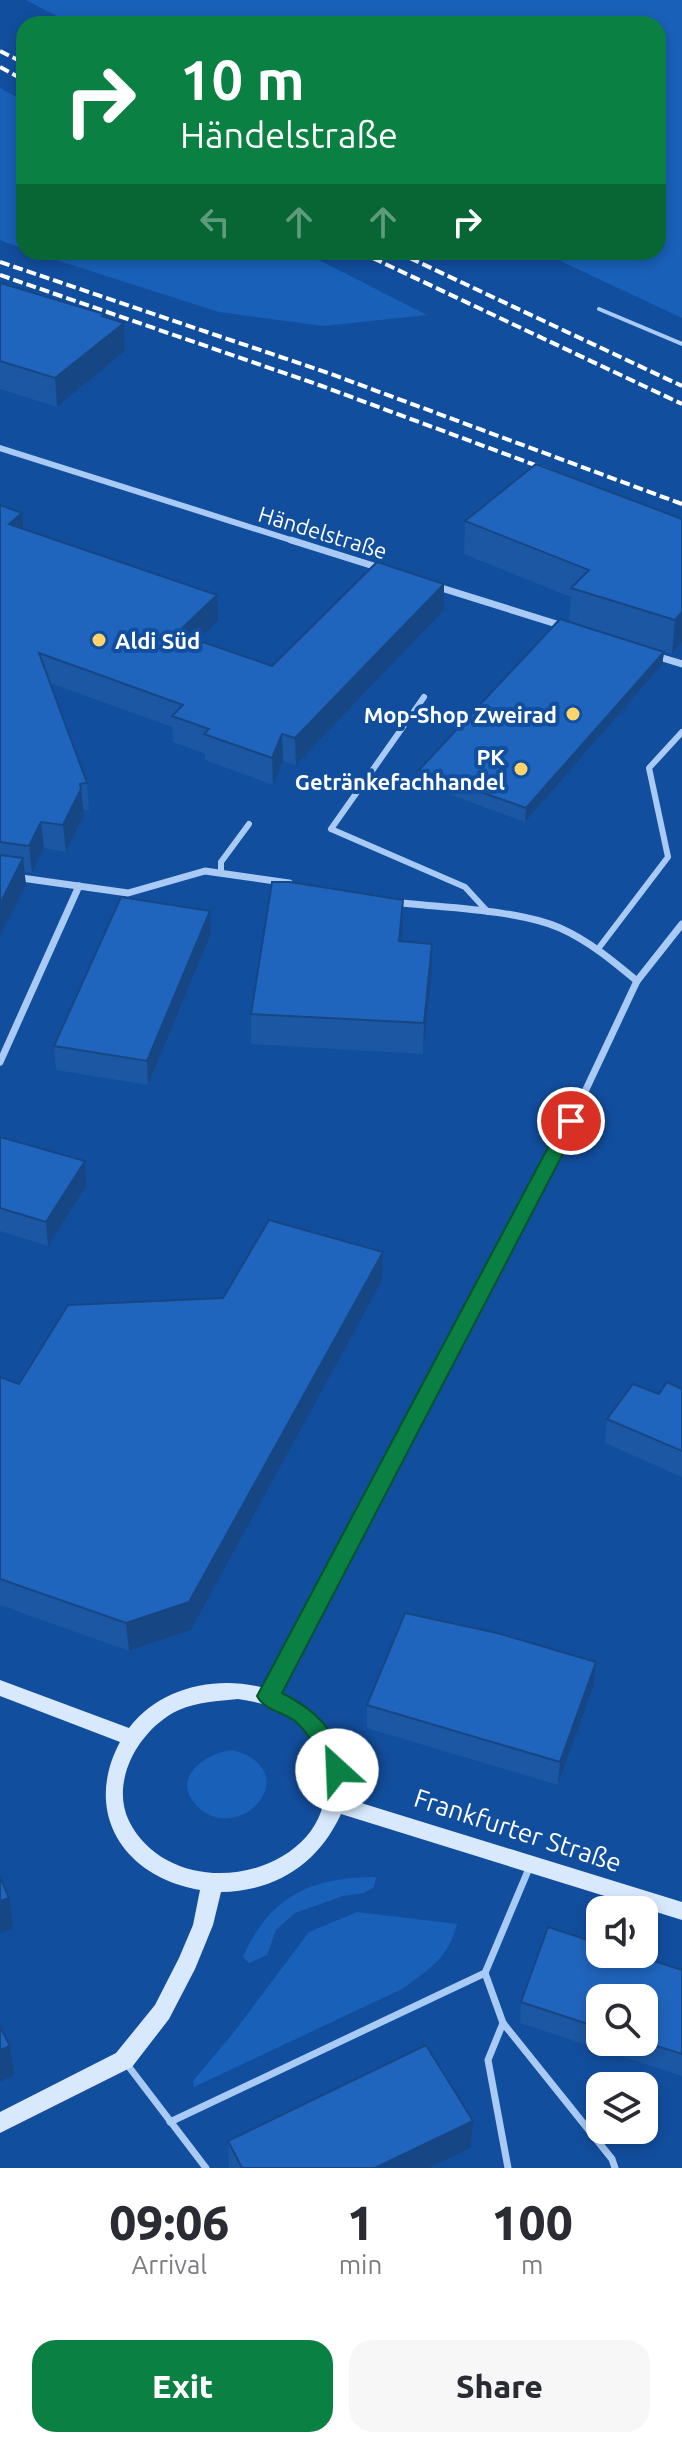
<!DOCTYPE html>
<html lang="en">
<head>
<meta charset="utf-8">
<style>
  :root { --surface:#fff; --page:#f7f7f7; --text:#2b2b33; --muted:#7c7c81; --accent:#0b8043 }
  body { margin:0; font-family:Ubuntu,sans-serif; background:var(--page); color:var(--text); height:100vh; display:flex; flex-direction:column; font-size:30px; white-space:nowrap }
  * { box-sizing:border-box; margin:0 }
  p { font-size:26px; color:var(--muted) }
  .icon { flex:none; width:44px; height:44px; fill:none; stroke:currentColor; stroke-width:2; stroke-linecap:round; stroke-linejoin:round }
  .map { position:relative; height:2168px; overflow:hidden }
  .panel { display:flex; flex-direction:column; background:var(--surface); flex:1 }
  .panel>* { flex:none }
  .hud { position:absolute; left:16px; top:16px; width:650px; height:244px; border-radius:24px; box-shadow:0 4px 12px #0003; background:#0b8043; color:#fff; overflow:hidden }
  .tools { position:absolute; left:586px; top:1896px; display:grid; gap:16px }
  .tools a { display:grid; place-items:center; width:72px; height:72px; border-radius:16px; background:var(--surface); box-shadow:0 4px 12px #0003; font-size:40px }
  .pin { position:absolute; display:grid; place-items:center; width:68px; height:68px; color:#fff; margin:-34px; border:4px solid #fff; border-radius:50%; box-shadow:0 2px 8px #0007 }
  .me { position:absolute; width:88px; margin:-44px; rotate:335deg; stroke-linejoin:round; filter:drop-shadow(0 0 6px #0008) }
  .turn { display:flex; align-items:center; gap:28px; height:168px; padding:0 32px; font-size:36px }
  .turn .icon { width:104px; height:104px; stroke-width:2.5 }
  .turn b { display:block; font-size:56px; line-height:68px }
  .lanes { display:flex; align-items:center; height:76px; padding:0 32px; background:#0003; justify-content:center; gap:40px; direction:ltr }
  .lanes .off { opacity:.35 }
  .eta { display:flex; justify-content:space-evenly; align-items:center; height:136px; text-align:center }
  .eta b { font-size:48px; font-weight:800; line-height:56px }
  .primary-button { display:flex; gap:16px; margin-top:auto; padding:16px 32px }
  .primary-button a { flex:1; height:92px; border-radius:24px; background:var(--accent); color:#fff; font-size:32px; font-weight:800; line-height:92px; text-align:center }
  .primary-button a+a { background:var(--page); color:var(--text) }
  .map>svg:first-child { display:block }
  .green { fill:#1960b8 }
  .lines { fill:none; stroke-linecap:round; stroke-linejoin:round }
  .lane-far2 { stroke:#a8caf5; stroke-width:4 }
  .lane-far1 { stroke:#a8caf5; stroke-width:6 }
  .lane { stroke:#a8caf5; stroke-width:7 }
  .street-far2 { stroke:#a8caf5; stroke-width:6 }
  .street-far1 { stroke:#a8caf5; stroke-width:7 }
  .street { stroke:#a8caf5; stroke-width:10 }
  .secondary { fill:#d8e8fd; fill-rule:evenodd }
  .rail { stroke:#fff; stroke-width:4; stroke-dasharray:10 4; stroke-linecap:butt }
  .wall { fill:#1c57a3; fill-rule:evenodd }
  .shaded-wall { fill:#164784 }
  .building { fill:#2065bd; stroke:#164784; stroke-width:2 }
  .route { fill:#0b8043; stroke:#07532c; stroke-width:2 }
  .poi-dot { fill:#ffd56b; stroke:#124e9e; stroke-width:3 }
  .labels { text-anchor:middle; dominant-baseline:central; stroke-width:8; stroke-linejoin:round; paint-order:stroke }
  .street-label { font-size:22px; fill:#fff; stroke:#124e9e }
  .poi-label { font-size:22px; font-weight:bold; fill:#fff; stroke:#124e9e; text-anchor:end }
  .near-street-label { font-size:26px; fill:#fff; stroke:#124e9e }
</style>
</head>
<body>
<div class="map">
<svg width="682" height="2168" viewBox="0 0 682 2168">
  <rect width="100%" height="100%" fill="#124e9e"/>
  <!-- green -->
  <g class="green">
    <path d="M 26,0 L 682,0 L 682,318 L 541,252 L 658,252 L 658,24 L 72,24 Z"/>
    <path d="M 0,88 L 24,101 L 24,249 L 0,240 Z"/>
    <path d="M 31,252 L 303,252 L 427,315 L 324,326 L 219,312 Z"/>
    <path d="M 233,1750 C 309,1772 238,1848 197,1806 C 169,1778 207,1752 233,1750 Z"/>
    <path d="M 376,1877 L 374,1887 L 364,1893 L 343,1896 L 295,1913 L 276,1930 L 267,1955 L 249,1963 L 243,1957 C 270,1896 311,1877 376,1877 Z"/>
    <path d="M 357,1912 L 457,1924 C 449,1957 429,1970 402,1989 L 194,2087 L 193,2081 L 234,2032 L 309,1932 Z"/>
  </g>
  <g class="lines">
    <!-- lane-far2 -->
    <path class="lane-far2" d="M 599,309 L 682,344"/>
    <!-- lane-far1 -->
    <g class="lane-far1">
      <path d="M 424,697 L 331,829 L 465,887 L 488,912"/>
      <path d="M 221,871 L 221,862 L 249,824"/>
      <path d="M 598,949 L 668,857 L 649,768 L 682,732"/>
    </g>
    <!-- lane -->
    <g class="lane">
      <path d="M 485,1973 L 503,2023 L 612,2159 L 615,2168"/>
      <path d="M 503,2023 L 488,2060 L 508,2168"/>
      <path d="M 126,2063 L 206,2168"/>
      <path d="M 170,2122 L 485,1973 L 530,1866"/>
    </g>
    <!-- street-far2 -->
    <path class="street-far2" d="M 0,448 L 297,542"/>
    <!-- street-far1 -->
    <g class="street-far1">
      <path d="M 291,540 L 380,568"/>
      <path d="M 435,586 L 563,626"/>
      <path d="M 656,656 L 682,664"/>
      <path d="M 0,875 L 128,893 L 205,871 L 289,883"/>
      <path d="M 393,902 C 442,908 516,909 560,928 C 589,941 613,961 637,981"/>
      <path d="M 0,1062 L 79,886"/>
      <path d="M 506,1248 L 558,1149 L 637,981 L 682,924"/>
    </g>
    <!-- street -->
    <path class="street" d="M 268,1696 L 507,1246"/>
    <!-- secondary -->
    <path class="secondary" d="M 0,1680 L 129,1728 C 191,1646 356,1680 345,1798 L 682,1902 L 682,1920 L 341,1814 C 318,1864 276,1891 221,1892 L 213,1925 L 195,1969 L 169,2019 L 132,2067 L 0,2133 L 0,2112 L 116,2053 L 155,2005 L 179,1958 L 193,1925 L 200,1890 C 124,1877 82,1813 120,1742 L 0,1696 ZM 238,1699 C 256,1702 274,1705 290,1716 C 330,1743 338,1801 306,1837 C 260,1888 162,1887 129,1821 C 109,1780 141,1727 179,1710 C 197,1702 218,1701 238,1699 Z"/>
    <!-- rail -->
    <g class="rail">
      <path d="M 0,51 L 24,63"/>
      <path d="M 0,67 L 24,80"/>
      <path d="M 360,252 L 682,404"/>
      <path d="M 397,252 L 682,386"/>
      <path d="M 0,262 L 331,374 L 682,504"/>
      <path d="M 0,275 L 319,385 L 554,472"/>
    </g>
  </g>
  <!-- wall -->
  <g class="wall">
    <path d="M 0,283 L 124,323 L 125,351 L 57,407 L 0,389 Z"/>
    <path d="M 0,505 L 22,513 L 24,529 L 218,621 L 198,640 L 272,666 L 444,584 L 444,610 L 296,765 L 283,761 L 273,785 L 205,760 L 205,754 L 173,742 L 172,727 L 50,683 L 87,783 L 89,810 L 83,810 L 84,816 L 66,852 L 44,848 L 32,873 L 24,872 L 26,885 L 0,936 Z"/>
    <path d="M 682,519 L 682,642 L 672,654 L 569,621 L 571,597 L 464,554 L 465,521 Z"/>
    <path d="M 664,652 L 662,665 L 525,822 L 419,783 L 419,770 Z"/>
    <path d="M 210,911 L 211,934 L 148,1085 L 56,1070 L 54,1046 Z"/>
    <path d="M 403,930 L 402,941 L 432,944 L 432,974 L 423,1054 L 251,1044 L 251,1014 Z"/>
    <path d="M 0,1137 L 85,1161 L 87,1185 L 48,1246 L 0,1231 Z"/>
    <path d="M 382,1281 L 191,1630 L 129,1651 L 0,1605 L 0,1377 L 19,1384 L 223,1298 Z"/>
    <path d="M 682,1389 L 682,1477 L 605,1443 L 607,1419 L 659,1394 Z"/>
    <path d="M 594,1685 L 558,1785 L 367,1728 L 367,1705 Z"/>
    <path d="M 682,1970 L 682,2076 L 520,2023 L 521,2002 ZM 600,1998 L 644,2042 L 600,2042 Z"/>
    <path d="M 228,2141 L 471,2148 L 429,2168 L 229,2168 Z"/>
  </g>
  <!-- shaded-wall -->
  <g class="shaded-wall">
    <path d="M 104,314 L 105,338 L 124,323 L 125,351 L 57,407 L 55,378 Z"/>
    <path d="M 22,513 L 25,539 L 9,524 Z"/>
    <path d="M 444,584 L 444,610 L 296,765 L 295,738 Z"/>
    <path d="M 217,595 L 218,621 L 178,659 L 177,633 Z"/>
    <path d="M 682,612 L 682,642 L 672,654 L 675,620 Z"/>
    <path d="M 664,652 L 662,665 L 525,822 L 526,808 Z"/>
    <path d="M 282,734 L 283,761 L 273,785 L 272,758 Z"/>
    <path d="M 81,789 L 84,816 L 66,852 L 63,825 Z"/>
    <path d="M 41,822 L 44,848 L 32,873 L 29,846 Z"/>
    <path d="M 23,858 L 26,885 L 0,936 L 0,904 Z"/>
    <path d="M 403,900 L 403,930 L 398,971 L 399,941 Z"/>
    <path d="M 210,911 L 211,934 L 148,1085 L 147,1061 Z"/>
    <path d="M 432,944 L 432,974 L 423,1054 L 424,1023 Z"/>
    <path d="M 85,1161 L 87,1185 L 48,1246 L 46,1222 Z"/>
    <path d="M 383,1252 L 382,1281 L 191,1630 L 129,1651 L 126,1623 Z"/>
    <path d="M 596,1662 L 594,1685 L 558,1785 L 560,1762 Z"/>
    <path d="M 9,1898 L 13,1928 L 0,1933 L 0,1901 Z"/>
    <path d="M 10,2046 L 14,2075 L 0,2082 L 0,2050 Z"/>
    <path d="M 473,2121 L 471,2148 L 429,2168 L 375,2168 Z"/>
  </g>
  <!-- building -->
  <g class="building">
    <path d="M 0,283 L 104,314 L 102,316 L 124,323 L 55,378 L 0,361 Z"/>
    <path d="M 536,464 L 682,519 L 682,612 L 675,620 L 571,588 L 589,570 L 465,521 Z"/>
    <path d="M 0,505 L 22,513 L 9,524 L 217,595 L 177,633 L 272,666 L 377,562 L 444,584 L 295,738 L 282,734 L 272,758 L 204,734 L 209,729 L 172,716 L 183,705 L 39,653 L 87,783 L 80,784 L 81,789 L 63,825 L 41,822 L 29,846 L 0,842 Z"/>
    <path d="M 560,619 L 664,652 L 526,808 L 419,770 Z"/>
    <path d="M 0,855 L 23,858 L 0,904 Z"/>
    <path d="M 272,882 L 290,882 L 403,900 L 399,941 L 432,944 L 424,1023 L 251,1014 Z"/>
    <path d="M 121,897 L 210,911 L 147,1061 L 54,1046 Z"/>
    <path d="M 0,1137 L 85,1161 L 46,1222 L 0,1208 Z"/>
    <path d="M 269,1220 L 383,1252 L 189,1602 L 126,1623 L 0,1579 L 0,1377 L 19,1384 L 68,1305 L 223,1298 Z"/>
    <path d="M 667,1382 L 682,1389 L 682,1451 L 607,1419 L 633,1384 L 659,1394 Z"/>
    <path d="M 405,1613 L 497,1633 L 596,1662 L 560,1762 L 367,1705 Z"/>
    <path d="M 0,1877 L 9,1898 L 0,1901 Z"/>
    <path d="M 548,1927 L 600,1944 L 600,1954 L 632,1954 L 682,1970 L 682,2054 L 644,2042 L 644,1998 L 600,1998 L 600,2028 L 521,2002 Z"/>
    <path d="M 0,2027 L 10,2046 L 0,2050 Z"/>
    <path d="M 426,2045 L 473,2121 L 375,2168 L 242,2168 L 228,2141 Z"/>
  </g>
  <!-- route -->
  <path class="route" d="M 571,1115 L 580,1121 L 282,1693 C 321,1713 332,1729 348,1770 L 345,1777 L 337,1780 L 329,1777 C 319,1756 313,1737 295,1721 C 283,1712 264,1710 257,1696 L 562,1121 Z"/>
  <!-- markers -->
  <g class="poi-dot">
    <circle cx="99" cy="640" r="8"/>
    <circle cx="573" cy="714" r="8"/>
    <circle cx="521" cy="769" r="8"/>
  </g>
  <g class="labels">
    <!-- street labels -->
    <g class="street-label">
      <text transform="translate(323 532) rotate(17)">Händelstraße</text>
    </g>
    <!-- poi labels -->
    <g class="poi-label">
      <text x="115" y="640" text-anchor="start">Aldi Süd</text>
      <text x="557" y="714">Mop-Shop Zweirad</text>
      <text x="505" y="756">PK<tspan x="505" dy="25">Getränkefachhandel</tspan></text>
    </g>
    <!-- near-street labels -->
    <g class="near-street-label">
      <text transform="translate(518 1830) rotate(18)">Frankfurter Straße</text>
    </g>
  </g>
</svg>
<div class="tools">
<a><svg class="icon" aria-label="sound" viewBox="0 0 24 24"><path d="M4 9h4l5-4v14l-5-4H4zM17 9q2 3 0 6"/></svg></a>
<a><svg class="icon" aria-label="search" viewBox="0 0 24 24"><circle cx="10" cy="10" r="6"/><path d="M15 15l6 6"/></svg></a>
<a><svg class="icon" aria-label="layers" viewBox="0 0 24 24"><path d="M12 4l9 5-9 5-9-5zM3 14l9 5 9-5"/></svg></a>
</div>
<div class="pin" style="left:571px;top:1121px;background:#d93025"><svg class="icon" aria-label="arrive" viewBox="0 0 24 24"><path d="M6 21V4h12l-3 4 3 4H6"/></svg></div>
<svg class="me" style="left:337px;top:1770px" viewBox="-20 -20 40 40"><circle r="19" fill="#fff"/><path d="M0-13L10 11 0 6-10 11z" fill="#0b8043"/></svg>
<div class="hud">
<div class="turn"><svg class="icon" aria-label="right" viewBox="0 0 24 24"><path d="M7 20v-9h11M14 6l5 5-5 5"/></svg><div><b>10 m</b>Händelstraße</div></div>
<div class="lanes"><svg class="icon off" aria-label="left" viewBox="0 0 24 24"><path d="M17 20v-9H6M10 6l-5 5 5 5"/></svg><svg class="icon off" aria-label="ahead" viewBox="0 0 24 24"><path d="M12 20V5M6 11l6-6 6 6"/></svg><svg class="icon off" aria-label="ahead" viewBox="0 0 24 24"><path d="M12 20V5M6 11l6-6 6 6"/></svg><svg class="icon" aria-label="right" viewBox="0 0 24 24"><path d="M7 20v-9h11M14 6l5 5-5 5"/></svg></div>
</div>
</div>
<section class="panel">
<div class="eta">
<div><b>09:06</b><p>Arrival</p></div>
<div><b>1</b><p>min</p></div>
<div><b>100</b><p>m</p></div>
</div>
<div class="primary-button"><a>Exit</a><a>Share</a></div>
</section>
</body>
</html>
